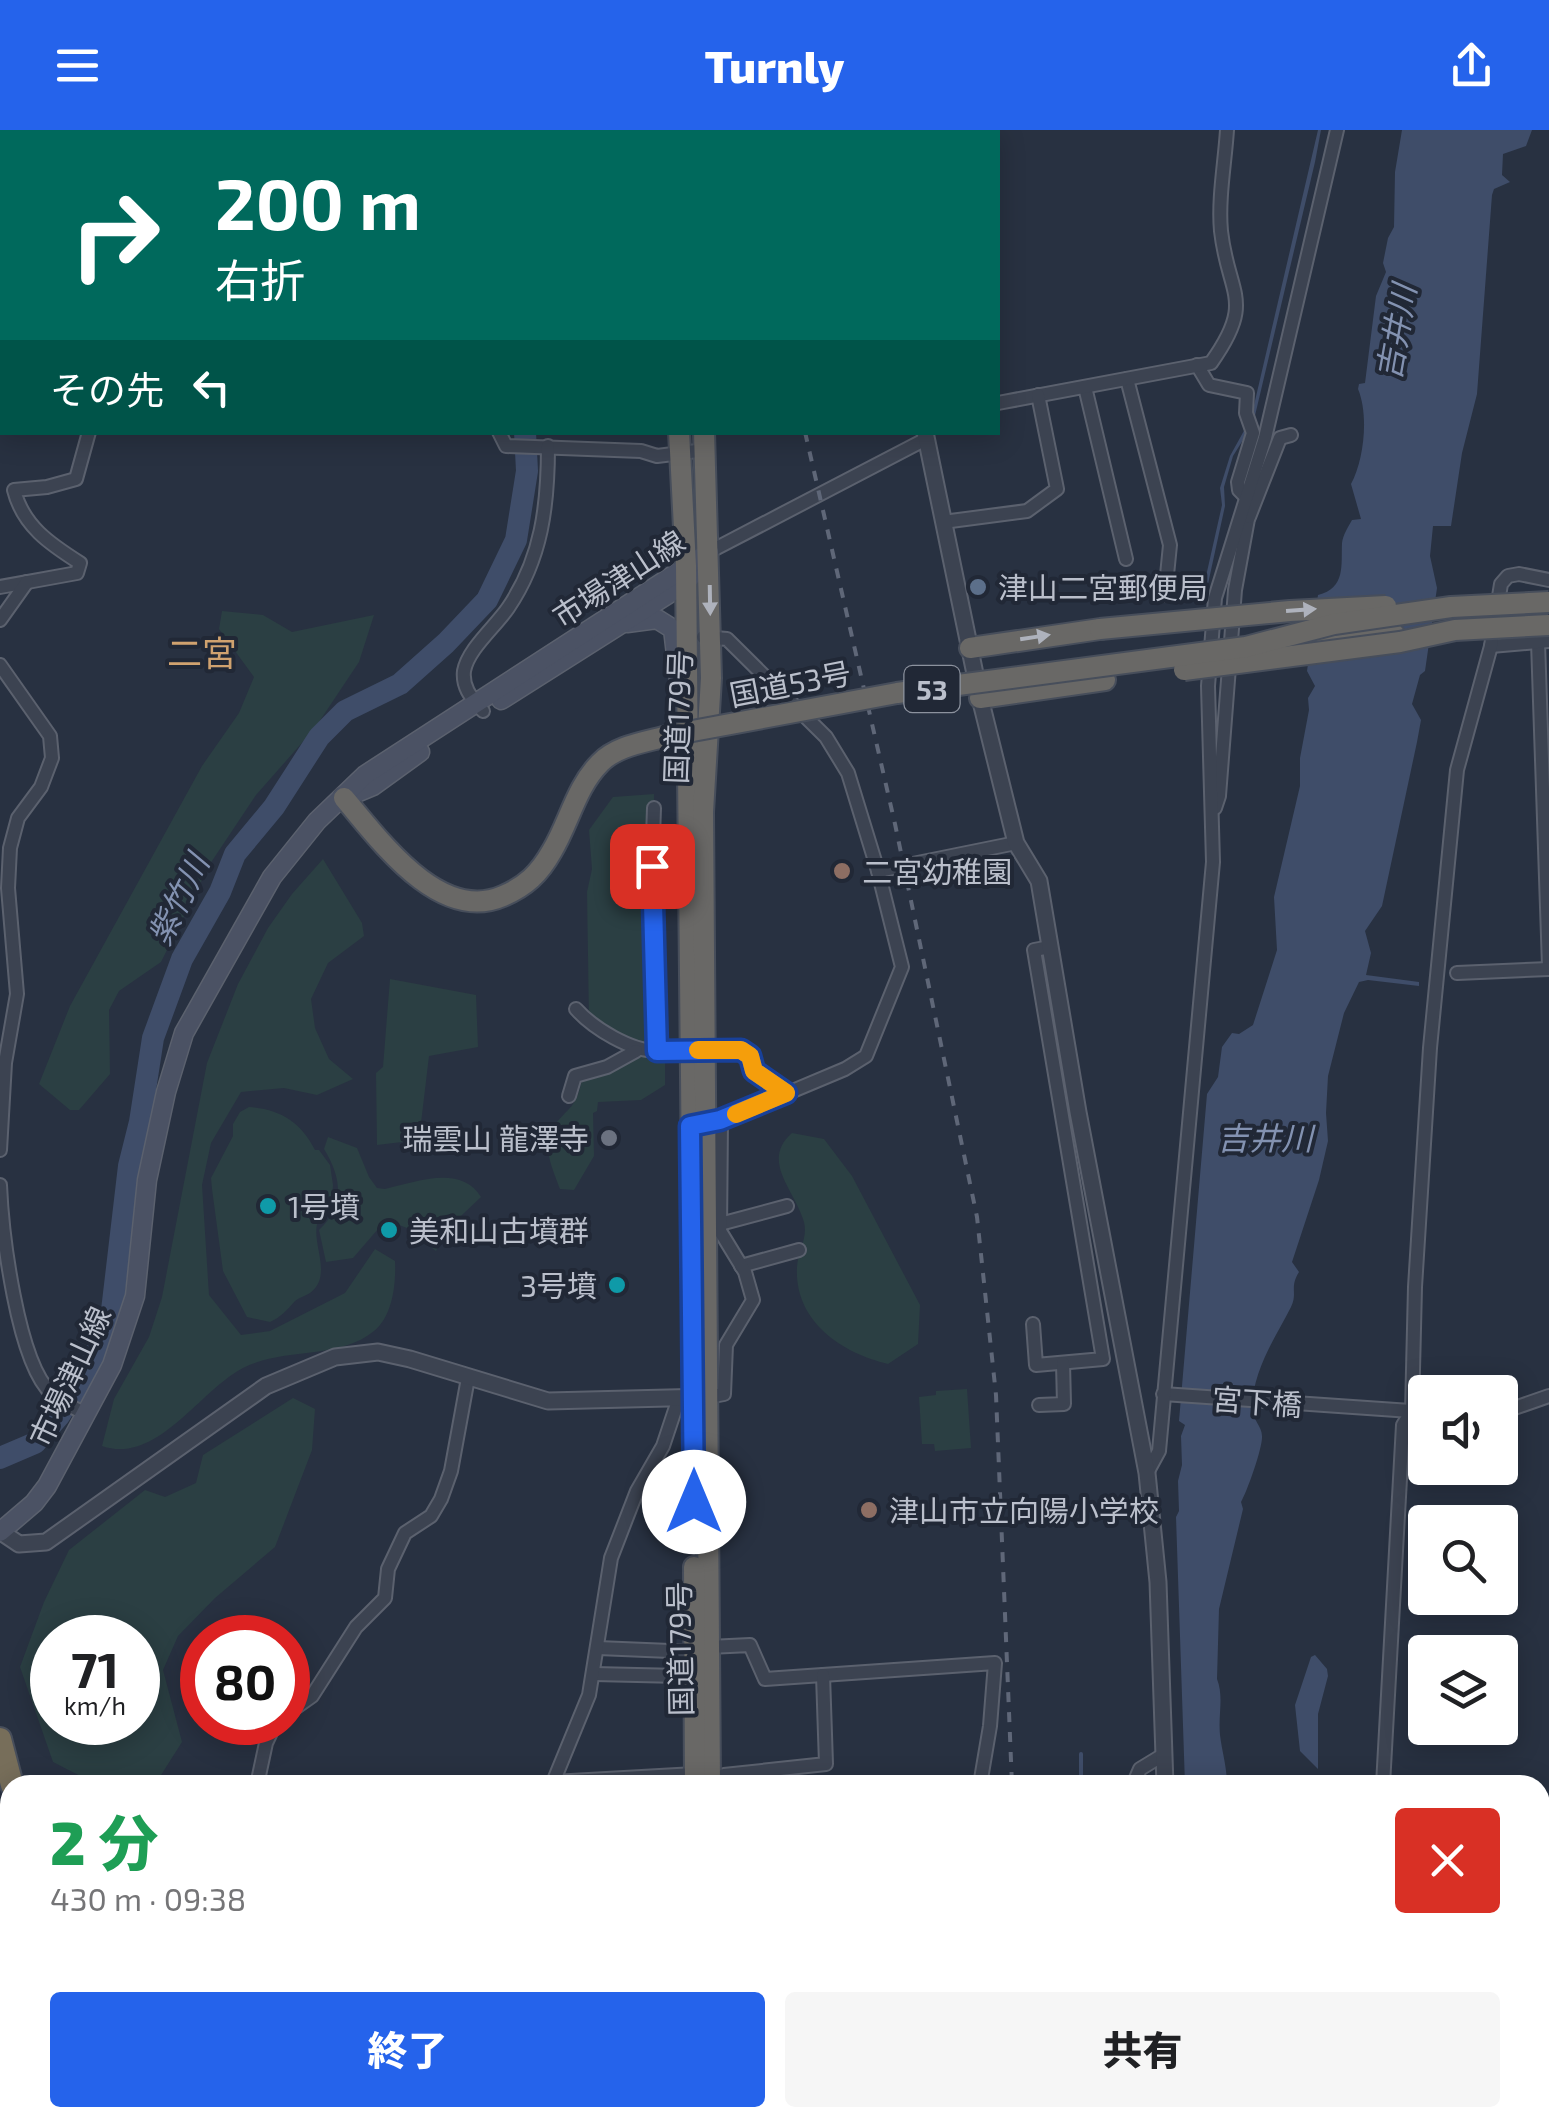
<!DOCTYPE html>
<html lang="ja">
<head>
<meta charset="utf-8">
<style>
  :root { --surface:#fff; --page:#f6f6f6; --text:#202124; --muted:#757577; --accent:#2563eb }
  body { margin:0; font-family:"Exo 2","Noto Sans JP",sans-serif; background:var(--page); color:var(--text); height:100vh; display:flex; flex-direction:column; font-size:38px; white-space:nowrap }
  * { box-sizing:border-box; margin:0 }
  p { font-size:32px; color:var(--muted) }
  .icon { flex:none; width:55px; height:55px; fill:none; stroke:currentColor; stroke-width:2; stroke-linecap:round; stroke-linejoin:round }
  .map { position:relative; flex:1; overflow:hidden }
  .details { position:absolute; left:0px; top:1645px; width:1550px; height:352px; display:flex; flex-direction:column; background:var(--surface); border-radius:30px 30px 0 0; box-shadow:0 5px 25px #0003 }
  .details>* { flex:none }
  .hud { position:absolute; left:0px; top:0px; width:1000px; height:305px; box-shadow:0 5px 25px #0003; background:#00695c; color:#fff; overflow:hidden }
  .controls { position:absolute; left:1408px; top:1245px; display:grid; gap:20px }
  .controls a { display:grid; place-items:center; width:110px; height:110px; border-radius:10px; background:var(--surface); box-shadow:0 5px 25px #0003; font-size:50px }
  .speed { position:absolute; left:30px; top:1485px; display:flex; gap:20px; font-size:50px; font-weight:700; text-align:center }
  .speed>* { display:grid; place-content:center; width:130px; height:130px; border-radius:50%; background:var(--surface); box-shadow:0 5px 25px #0003; line-height:1 }
  .speed small { font-size:25px; font-weight:400 }
  .speed .limit { border:15px solid #d22; background:#fff; color:#111 }
  .pin { position:absolute; display:grid; place-items:center; width:85px; height:85px; color:#fff; margin:-42px; border-radius:20px; box-shadow:0 5px 15px #0006 }
  .me { position:absolute; width:110px; margin:-55px; rotate:0deg; stroke-linejoin:round; filter:drop-shadow(0 0 8px #0008) }
  .turn { display:flex; align-items:center; gap:35px; height:210px; padding:0 50px; font-size:45px }
  .turn .icon { width:130px; height:130px; stroke-width:2.5 }
  .turn b { display:block; font-size:70px; line-height:85px }
  .then { display:flex; align-items:center; height:95px; padding:0 50px; background:#0003; gap:20px; font-size:38px }
  .round { display:grid; place-items:center; flex:none; width:105px; height:105px; border-radius:10px; background:var(--page) }
  .overview { display:flex; align-items:center; justify-content:space-between; height:170px; padding:0 50px }
  h1 { font-size:60px; font-weight:800; line-height:75px; color:#1e9e55 }
  .action { display:flex; gap:20px; margin-top:auto; padding:20px 50px }
  .action a { flex:1; height:115px; border-radius:10px; background:var(--accent); color:#fff; font-size:40px; font-weight:800; line-height:115px; text-align:center }
  .action a+a { background:var(--page); color:var(--text) }
  header { display:flex; justify-content:space-between; align-items:center; height:130px; padding:0 50px; background:var(--accent); color:#fff; font-size:45px; font-weight:800 }
  .map>svg:first-child { display:block }
  .green { fill:#2b3f43; fill-rule:evenodd }
  .water { fill:#3f4d69 }
  .lines { fill:none; stroke-linecap:round; stroke-linejoin:round }
  .stream { stroke:#3f4d69; stroke-width:4 }
  .river { stroke:#3f4d69; stroke-width:22 }
  .minor-casing { stroke:#5b616e; stroke-width:16 }
  .tertiary-casing { stroke:#5b616e; stroke-width:19 }
  .secondary-casing { stroke:#5b616e; stroke-width:21 }
  .trunk-casing { stroke:#474e5b; stroke-width:24 }
  .motorway-casing { stroke:#474e5b; stroke-width:26 }
  .minor { stroke:#3c4351; stroke-width:12 }
  .tertiary { stroke:#3c4351; stroke-width:15 }
  .secondary { stroke:#4b5264; stroke-width:18 }
  .trunk { stroke:#696866; stroke-width:20 }
  .motorway { stroke:#776e5a; stroke-width:22 }
  .rail { stroke:#5f6778; stroke-width:4; stroke-dasharray:10 10; stroke-linecap:butt }
  .minor-bridge-casing { stroke:#5b616e; stroke-width:16; stroke-linecap:butt }
  .trunk-bridge-casing { stroke:#474e5b; stroke-width:24; stroke-linecap:butt }
  .minor-bridge { stroke:#3c4351; stroke-width:12 }
  .trunk-bridge { stroke:#696866; stroke-width:20 }
  .oneway { fill:#aeb2bc }
  .route-casing { stroke:#184099; stroke-width:25 }
  .route { stroke:#2563eb; stroke-width:18 }
  .slow { stroke:#f59e0b; stroke-width:18 }
  .service-dot { fill:#5c6f8a; stroke:#212836; stroke-width:4 }
  .education-dot { fill:#8d6e63; stroke:#212836; stroke-width:4 }
  .worship-dot { fill:#6b7280; stroke:#212836; stroke-width:4 }
  .culture-dot { fill:#0f9aa8; stroke:#212836; stroke-width:4 }
  .labels { text-anchor:middle; dominant-baseline:central; stroke-width:8; stroke-linejoin:round; paint-order:stroke }
  .shield { fill:#212836; stroke:#8c929e; stroke-width:2.5 }
  .shield-label { font-size:28px; font-weight:bold; fill:#babfcb }
  .street-label { font-size:30px; fill:#babfcb; stroke:#212836 }
  .poi-label { font-size:30px; fill:#babfcb; stroke:#212836; text-anchor:start }
  .water-label { font-size:32px; font-style:italic; fill:#8392b1; stroke:#212836 }
  .quarter-label { font-size:35px; fill:#d0a26f; stroke:#212836 }
</style>
</head>
<body>
<header><svg class="icon" aria-label="menu" viewBox="0 0 24 24"><path d="M4 6h16M4 12h16M4 18h16"/></svg>Turnly<svg class="icon" aria-label="share" viewBox="0 0 24 24"><path d="M12 15V3M7 8l5-5 5 5M5 13v7h14v-7"/></svg></header>
<div class="map">
<svg width="1549" height="1996" viewBox="0 0 1549 1996">
  <rect width="100%" height="100%" fill="#283141"/>
  <!-- green -->
  <g class="green">
    <path d="M 222,481 L 263,485 L 292,502 L 374,485 L 359,532 L 315,598 L 256,665 L 210,734 L 161,832 L 119,861 L 109,880 L 110,944 L 79,980 L 70,980 L 39,954 L 70,876 L 202,636 L 239,583 L 254,547 L 219,499 Z"/>
    <path d="M 654,664 L 653,918 L 639,918 L 589,889 L 587,762 L 592,739 L 589,700 L 613,667 Z"/>
    <path d="M 323,729 L 362,793 L 364,806 L 328,833 L 311,869 L 315,898 L 329,929 L 353,949 L 317,965 L 284,958 L 241,962 L 211,1013 L 202,1055 L 209,1165 L 241,1205 L 270,1201 L 345,1163 L 375,1119 L 395,1131 C 396,1153 393,1186 374,1201 C 339,1230 283,1217 243,1238 C 199,1261 157,1335 102,1316 L 114,1269 L 149,1207 L 162,1167 L 207,933 L 238,854 L 268,798 L 292,764 Z"/>
    <path d="M 390,849 L 476,865 L 478,917 L 429,926 L 419,1010 L 377,1015 L 376,943 L 383,937 Z"/>
    <path d="M 635,926 L 665,927 L 665,955 L 641,970 L 598,972 L 597,981 L 593,983 L 594,1026 L 574,1060 L 560,1059 C 554,1042 540,1013 553,997 C 568,977 577,978 582,949 Z"/>
    <path d="M 249,977 C 280,979 301,992 315,1020 L 319,1020 L 330,1035 L 333,1055 L 332,1073 L 324,1089 L 318,1091 C 310,1113 334,1145 310,1163 C 305,1166 300,1167 295,1171 C 287,1180 281,1187 270,1192 L 247,1187 L 223,1141 L 212,1059 L 211,1048 L 233,1006 L 233,994 L 240,982 Z"/>
    <path d="M 792,1003 L 824,1009 L 852,1046 L 920,1175 L 918,1214 L 888,1234 C 841,1223 794,1191 797,1137 C 798,1121 808,1108 804,1092 C 795,1060 760,1031 792,1003 Z"/>
    <path d="M 328,1007 L 357,1018 L 369,1047 L 377,1058 L 385,1059 C 416,1052 461,1034 481,1067 L 445,1101 L 436,1121 L 407,1098 L 391,1092 L 378,1099 L 353,1128 L 326,1132 L 319,1100 C 345,1076 342,1048 324,1019 Z"/>
    <path d="M 967,1259 L 971,1318 L 935,1321 L 934,1314 L 922,1314 L 919,1267 L 936,1265 L 936,1261 Z"/>
    <path d="M 293,1268 L 315,1279 L 312,1320 L 275,1417 L 215,1468 L 178,1506 L 163,1540 L 182,1612 L 156,1653 L 98,1655 L 53,1632 L 20,1537 L 44,1472 L 69,1420 L 145,1360 L 165,1367 L 196,1353 L 203,1325 ZM 52,1508 L 138,1508 L 138,1592 L 52,1592 Z"/>
  </g>
  <!-- water -->
  <g class="water">
    <path d="M 1318,0 L 1321,0 L 1315,32 L 1253,294 L 1233,326 L 1224,357 L 1225,376 L 1206,463 L 1202,464 L 1222,375 L 1220,358 L 1230,326 L 1251,288 Z"/>
    <path d="M 1402,0 L 1532,0 L 1526,16 L 1503,24 L 1502,45 L 1510,52 L 1494,59 L 1492,65 L 1477,264 L 1462,323 L 1451,396 L 1433,396 L 1430,426 L 1437,458 L 1425,541 L 1420,545 L 1412,574 L 1421,590 L 1417,612 L 1382,776 L 1365,801 L 1371,823 L 1366,845 L 1419,852 L 1419,856 L 1368,850 L 1359,852 L 1344,883 L 1328,946 L 1326,983 L 1328,1011 L 1319,1050 L 1292,1132 L 1299,1142 C 1289,1158 1298,1163 1291,1177 C 1275,1208 1253,1240 1252,1278 C 1252,1289 1262,1296 1262,1306 C 1263,1317 1247,1362 1241,1372 L 1243,1379 L 1219,1479 L 1217,1549 C 1224,1567 1218,1584 1220,1605 C 1222,1622 1227,1637 1227,1655 L 1185,1655 L 1176,1387 L 1179,1381 L 1178,1351 L 1182,1335 L 1181,1306 L 1185,1295 L 1179,1291 L 1207,964 L 1218,947 L 1222,917 L 1232,903 L 1239,904 L 1253,895 L 1277,820 L 1274,767 L 1300,656 L 1300,628 L 1309,580 L 1308,568 L 1315,556 L 1307,541 L 1318,465 C 1346,458 1341,435 1342,413 C 1343,405 1348,397 1352,390 L 1361,389 L 1351,354 C 1364,330 1369,285 1358,259 L 1359,254 L 1365,253 L 1376,166 L 1386,142 L 1383,133 L 1388,108 L 1394,97 L 1395,42 Z"/>
    <path d="M 1315,1525 L 1327,1539 L 1328,1546 L 1318,1584 L 1318,1639 L 1300,1621 L 1295,1575 L 1311,1527 Z"/>
    <path d="M 1247,1988 L 1405,1988 L 1405,1996 L 1249,1996 Z"/>
  </g>
  <g class="lines">
    <!-- stream -->
    <g class="stream">
      <path d="M 472,0 L 473,2"/>
      <path d="M 1081,1624 L 1081,1655"/>
    </g>
    <!-- river -->
    <g class="river">
      <path d="M 438,0 L 439,2"/>
      <path d="M 0,1328 L 35,1313 L 59,1286 L 88,1240 L 111,1189 L 129,1036 L 140,992 L 153,908 L 182,829 L 220,762 L 235,724 L 274,677 L 319,607 L 345,581 L 400,554 L 446,513 L 487,470 L 516,410 L 527,341 L 525,302"/>
    </g>
    <!-- minor casing -->
    <g class="minor-casing">
      <g id="minor">
        <path d="M 241,0 L 241,2"/>
        <path d="M 0,67 L 2,67"/>
        <path d="M 1197,235 L 1209,255 L 1247,263 L 1246,283 L 1253,303 L 1238,352 L 1239,360 L 1246,367 L 1248,389 L 1235,460 L 1219,666 L 1215,678"/>
        <path d="M 1127,249 L 1170,415 L 1165,465"/>
        <path d="M 1085,257 L 1126,429"/>
        <path d="M 998,273 L 1211,233 C 1256,170 1228,165 1221,101 C 1218,69 1225,32 1227,0"/>
        <path d="M 499,302 L 506,316 L 641,321 L 657,326 L 705,320"/>
        <path d="M 1249,387 L 1280,308 L 1291,305"/>
        <path d="M 943,392 L 1027,381 L 1057,359 L 1038,265"/>
        <path d="M 709,422 L 926,309"/>
        <path d="M 0,457 L 77,443 L 80,433 C 50,414 23,396 14,360 L 47,357 L 76,349 L 89,302"/>
        <path d="M 0,490 L 27,452"/>
        <path d="M 1538,512 L 1549,836"/>
        <path d="M 1491,516 L 1549,511"/>
        <path d="M 0,535 L 50,606 L 52,628 L 41,657 L 18,688 L 10,718 L 8,758 L 17,864 L 5,933 L 0,1020"/>
        <path d="M 483,581 C 473,569 462,559 464,541 C 468,519 495,497 508,478 C 542,428 548,375 548,316"/>
        <path d="M 878,741 L 1016,713"/>
        <path d="M 1457,843 L 1549,839"/>
        <path d="M 576,879 C 594,899 631,921 657,921 L 651,765 L 654,678"/>
        <path d="M 741,920 L 750,926 L 754,941 L 786,963"/>
        <path d="M 569,966 L 575,946 L 607,937 L 636,921"/>
        <path d="M 699,993 L 721,991 L 845,939 L 866,926 L 902,837 L 878,741 L 848,643 L 826,607 L 727,509 L 703,507"/>
        <path d="M 0,1055 C 2,1101 17,1233 52,1264 C 61,1273 75,1278 86,1284"/>
        <path d="M 720,1094 L 787,1076"/>
        <path d="M 741,1136 L 799,1120"/>
        <path d="M 1033,1194 L 1036,1235 L 1103,1229 L 1034,820 L 1050,817"/>
        <path d="M 1163,1264 L 1425,1282"/>
        <path d="M 708,1267 L 724,1264 L 726,1215 L 753,1170 L 745,1142 L 720,1101 L 721,991"/>
        <path d="M 1039,1275 L 1064,1274 L 1063,1233"/>
        <path d="M 1500,1283 L 1549,1266"/>
        <path d="M 1147,1343 L 1159,1321 L 1213,732 L 1208,556 L 1215,468 L 1265,308 L 1337,0"/>
        <path d="M 709,1517 L 750,1515 L 765,1549 L 995,1533 L 990,1596 L 980,1655"/>
        <path d="M 598,1518 L 694,1522"/>
        <path d="M 594,1544 L 680,1546"/>
        <path d="M 288,1583 L 312,1566 L 356,1497 L 385,1468 L 388,1439 L 405,1403 L 431,1386 L 441,1369 L 451,1341 L 468,1248"/>
        <path d="M 724,1645 L 826,1634 L 823,1545"/>
        <path d="M 553,1652 L 695,1644"/>
        <path d="M 257,1655 L 266,1613 L 276,1592"/>
        <path d="M 552,1655 L 589,1565 L 611,1428 L 637,1361 L 663,1316 L 679,1268"/>
        <path d="M 1133,1655 L 1140,1639 L 1163,1625"/>
        <path d="M 1383,1655 L 1403,1295 L 1412,1281 L 1415,1157 L 1430,918 L 1457,640 L 1491,516 L 1501,454 L 1508,446 L 1519,444 L 1549,450"/>
        <path d="M 0,1769 L 10,1802"/>
        <path d="M 60,1988 L 62,1996"/>
        <path d="M 537,1988 L 561,1996"/>
        <path d="M 1154,1988 L 1155,1996"/>
        <path d="M 1539,1988 L 1547,1996"/>
        <path d="M 477,1996 L 483,1988"/>
      </g>
    </g>
    <!-- tertiary casing -->
    <g class="tertiary-casing">
      <g id="tertiary">
        <path d="M 856,0 L 856,2"/>
        <path d="M 925,302 L 980,568 L 1016,713 L 1039,751 L 1078,982 L 1147,1343 L 1158,1452 L 1165,1655"/>
        <path d="M 1,1402 L 19,1414 L 46,1412 L 266,1256 L 335,1227 L 378,1222 L 410,1229 L 548,1271 L 708,1267"/>
        <path d="M 1103,1996 L 1104,1988"/>
      </g>
    </g>
    <!-- secondary casing -->
    <g class="secondary-casing">
      <g id="secondary">
        <path d="M 627,493 L 657,489 L 673,499 L 680,558"/>
        <path d="M 501,570 L 686,453 L 692,445"/>
        <path d="M 349,666 L 373,656 L 420,622"/>
        <path d="M 0,1402 L 34,1373 L 47,1356 L 112,1235 L 135,1166 L 147,1050 L 166,962 L 184,903 L 272,747 L 317,691 L 365,645 L 709,422"/>
      </g>
    </g>
    <!-- trunk casing -->
    <g class="trunk-casing">
      <g id="trunk">
        <path d="M 660,0 L 660,2"/>
        <path d="M 678,0 L 678,2"/>
        <path d="M 679,302 L 686,436 L 694,1253"/>
        <path d="M 704,302 L 711,548 L 703,682 L 710,1655"/>
        <path d="M 1283,514 L 1394,504"/>
        <path d="M 970,518 L 1100,499"/>
        <path d="M 980,568 L 1105,550"/>
        <path d="M 344,668 C 379,709 439,794 503,766 C 526,756 539,744 552,721 C 569,693 576,657 600,633 C 617,615 647,612 671,605"/>
        <path d="M 694,1437 L 695,1655"/>
        <path d="M 698,1988 L 698,1996"/>
        <path d="M 713,1988 L 713,1996"/>
      </g>
    </g>
    <!-- motorway casing -->
    <g class="motorway-casing">
      <g id="motorway">
        <path d="M 0,1609 L 12,1655"/>
        <path d="M 0,1684 L 10,1721"/>
        <path d="M 76,1988 L 78,1996"/>
        <path d="M 95,1988 L 96,1996"/>
      </g>
    </g>
    <!-- minor -->
    <use href="#minor" class="minor"/>
    <!-- tertiary -->
    <use href="#tertiary" class="tertiary"/>
    <!-- secondary -->
    <use href="#secondary" class="secondary"/>
    <!-- trunk -->
    <use href="#trunk" class="trunk"/>
    <!-- motorway -->
    <use href="#motorway" class="motorway"/>
    <!-- rail -->
    <g class="rail">
      <path d="M 737,0 L 738,2"/>
      <path d="M 805,302 L 895,694 L 977,1087 L 996,1265 L 1012,1655"/>
      <path d="M 1029,1988 L 1030,1996"/>
    </g>
    <!-- minor-bridge casing -->
    <g class="minor-bridge-casing">
      <path id="minor-bridge" d="M 657,921 L 741,920"/>
    </g>
    <!-- trunk-bridge casing -->
    <g class="trunk-bridge-casing">
      <g id="trunk-bridge">
        <path d="M 1100,499 L 1290,481 L 1386,476"/>
        <path d="M 1184,540 L 1400,512 L 1455,500 L 1549,495"/>
        <path d="M 671,605 L 897,563 L 1246,517 L 1334,494 L 1451,477 L 1549,472"/>
      </g>
    </g>
    <!-- minor-bridge -->
    <use href="#minor-bridge" class="minor-bridge"/>
    <!-- trunk-bridge -->
    <use href="#trunk-bridge" class="trunk-bridge"/>
  </g>
  <!-- one-way arrows -->
  <defs><path id="oneway-solid" d="M-6-.8H1V-3.2L6.5 0L1 3.2V.8H-6Z" transform="scale(2.5)"/></defs>
  <g class="oneway">
    <use href="#oneway-solid" transform="translate(710 470) rotate(89)"/>
    <use href="#oneway-solid" transform="translate(1301 480) rotate(-4)"/>
    <use href="#oneway-solid" transform="translate(1035 507) rotate(-9)"/>
  </g>
  <g class="lines">
    <!-- route casing -->
    <g class="route-casing">
      <path id="route" d="M 652,736 L 657,921 L 741,920 L 750,926 L 754,941 L 786,963 L 720,990 L 690,996 L 694,1372"/>
    </g>
    <!-- route -->
    <use href="#route" class="route"/>
    <!-- slow -->
    <path class="slow" d="M 698,920 L 741,920 L 750,926 L 754,941 L 786,963 L 736,984"/>
  </g>
  <!-- markers -->
  <circle class="service-dot" cx="978" cy="457" r="10"/>
  <g class="education-dot">
    <circle cx="842" cy="741" r="10"/>
    <circle cx="869" cy="1380" r="10"/>
  </g>
  <circle class="worship-dot" cx="609" cy="1008" r="10"/>
  <g class="culture-dot">
    <circle cx="268" cy="1076" r="10"/>
    <circle cx="389" cy="1100" r="10"/>
    <circle cx="617" cy="1155" r="10"/>
  </g>
  <g class="labels">
    <!-- shield labels -->
    <rect class="shield" x="904.5" y="536" width="55" height="46" rx="8"/>
    <g class="shield-label">
      <text x="932" y="559">53</text>
    </g>
    <!-- street labels -->
    <g class="street-label">
      <text transform="translate(618 448) rotate(-33)">市場津山線</text>
      <text transform="translate(790 553) rotate(-11)">国道53号</text>
      <text transform="translate(677 587) rotate(-88)">国道179号</text>
      <text transform="translate(69 1246) rotate(-65)">市場津山線</text>
      <text transform="translate(1257 1271) rotate(4)">宮下橋</text>
      <text transform="translate(679 1519) rotate(-91)">国道179号</text>
    </g>
    <!-- poi labels -->
    <g class="poi-label">
      <text x="998" y="457">津山二宮郵便局</text>
      <text x="862" y="741">二宮幼稚園</text>
      <text x="589" y="1008" text-anchor="end">瑞雲山 龍澤寺</text>
      <text x="288" y="1076">1号墳</text>
      <text x="409" y="1100">美和山古墳群</text>
      <text x="597" y="1155" text-anchor="end">3号墳</text>
      <text x="889" y="1380">津山市立向陽小学校</text>
    </g>
    <!-- water labels -->
    <g class="water-label">
      <text transform="translate(1395 202) rotate(-80)">吉井川</text>
      <text transform="translate(177 769) rotate(-64)">紫竹川</text>
      <text x="1265" y="1007">吉井川</text>
    </g>
    <!-- quarter labels -->
    <g class="quarter-label">
      <text x="202" y="522">二宮</text>
    </g>
  </g>
</svg>
<div class="controls">
<a><svg class="icon" aria-label="sound" viewBox="0 0 24 24"><path d="M4 9h4l5-4v14l-5-4H4zM17 9q2 3 0 6"/></svg></a>
<a><svg class="icon" aria-label="search" viewBox="0 0 24 24"><circle cx="10" cy="10" r="6"/><path d="M15 15l6 6"/></svg></a>
<a><svg class="icon" aria-label="layers" viewBox="0 0 24 24"><path d="M12 4l9 5-9 5-9-5zM3 14l9 5 9-5"/></svg></a>
</div>
<div class="speed"><div>71<small>km/h</small></div><div class="limit">80</div></div>
<div class="pin" style="left:652px;top:736px;background:#d93025"><svg class="icon" aria-label="arrive" viewBox="0 0 24 24"><path d="M6 21V4h12l-3 4 3 4H6"/></svg></div>
<svg class="me" style="left:694px;top:1372px" viewBox="-20 -20 40 40"><circle r="19" fill="#fff"/><path d="M0-13L10 11 0 6-10 11z" fill="#2563eb"/></svg>
<div class="hud">
<div class="turn"><svg class="icon" aria-label="right" viewBox="0 0 24 24"><path d="M7 20v-9h11M14 6l5 5-5 5"/></svg><div><b>200 m</b>右折</div></div>
<div class="then">その先<svg class="icon" aria-label="left" viewBox="0 0 24 24"><path d="M17 20v-9H6M10 6l-5 5 5 5"/></svg></div>
</div>
<section class="details">
<div class="overview"><div><h1>2 分</h1><p>430 m · 09:38</p></div><a class="round" style="background:#d93025;color:#fff"><svg class="icon" aria-label="close" viewBox="0 0 24 24"><path d="M6 6l12 12M18 6L6 18"/></svg></a></div>
<div class="action"><a>終了</a><a>共有</a></div>
</section>
</div>
</body>
</html>
